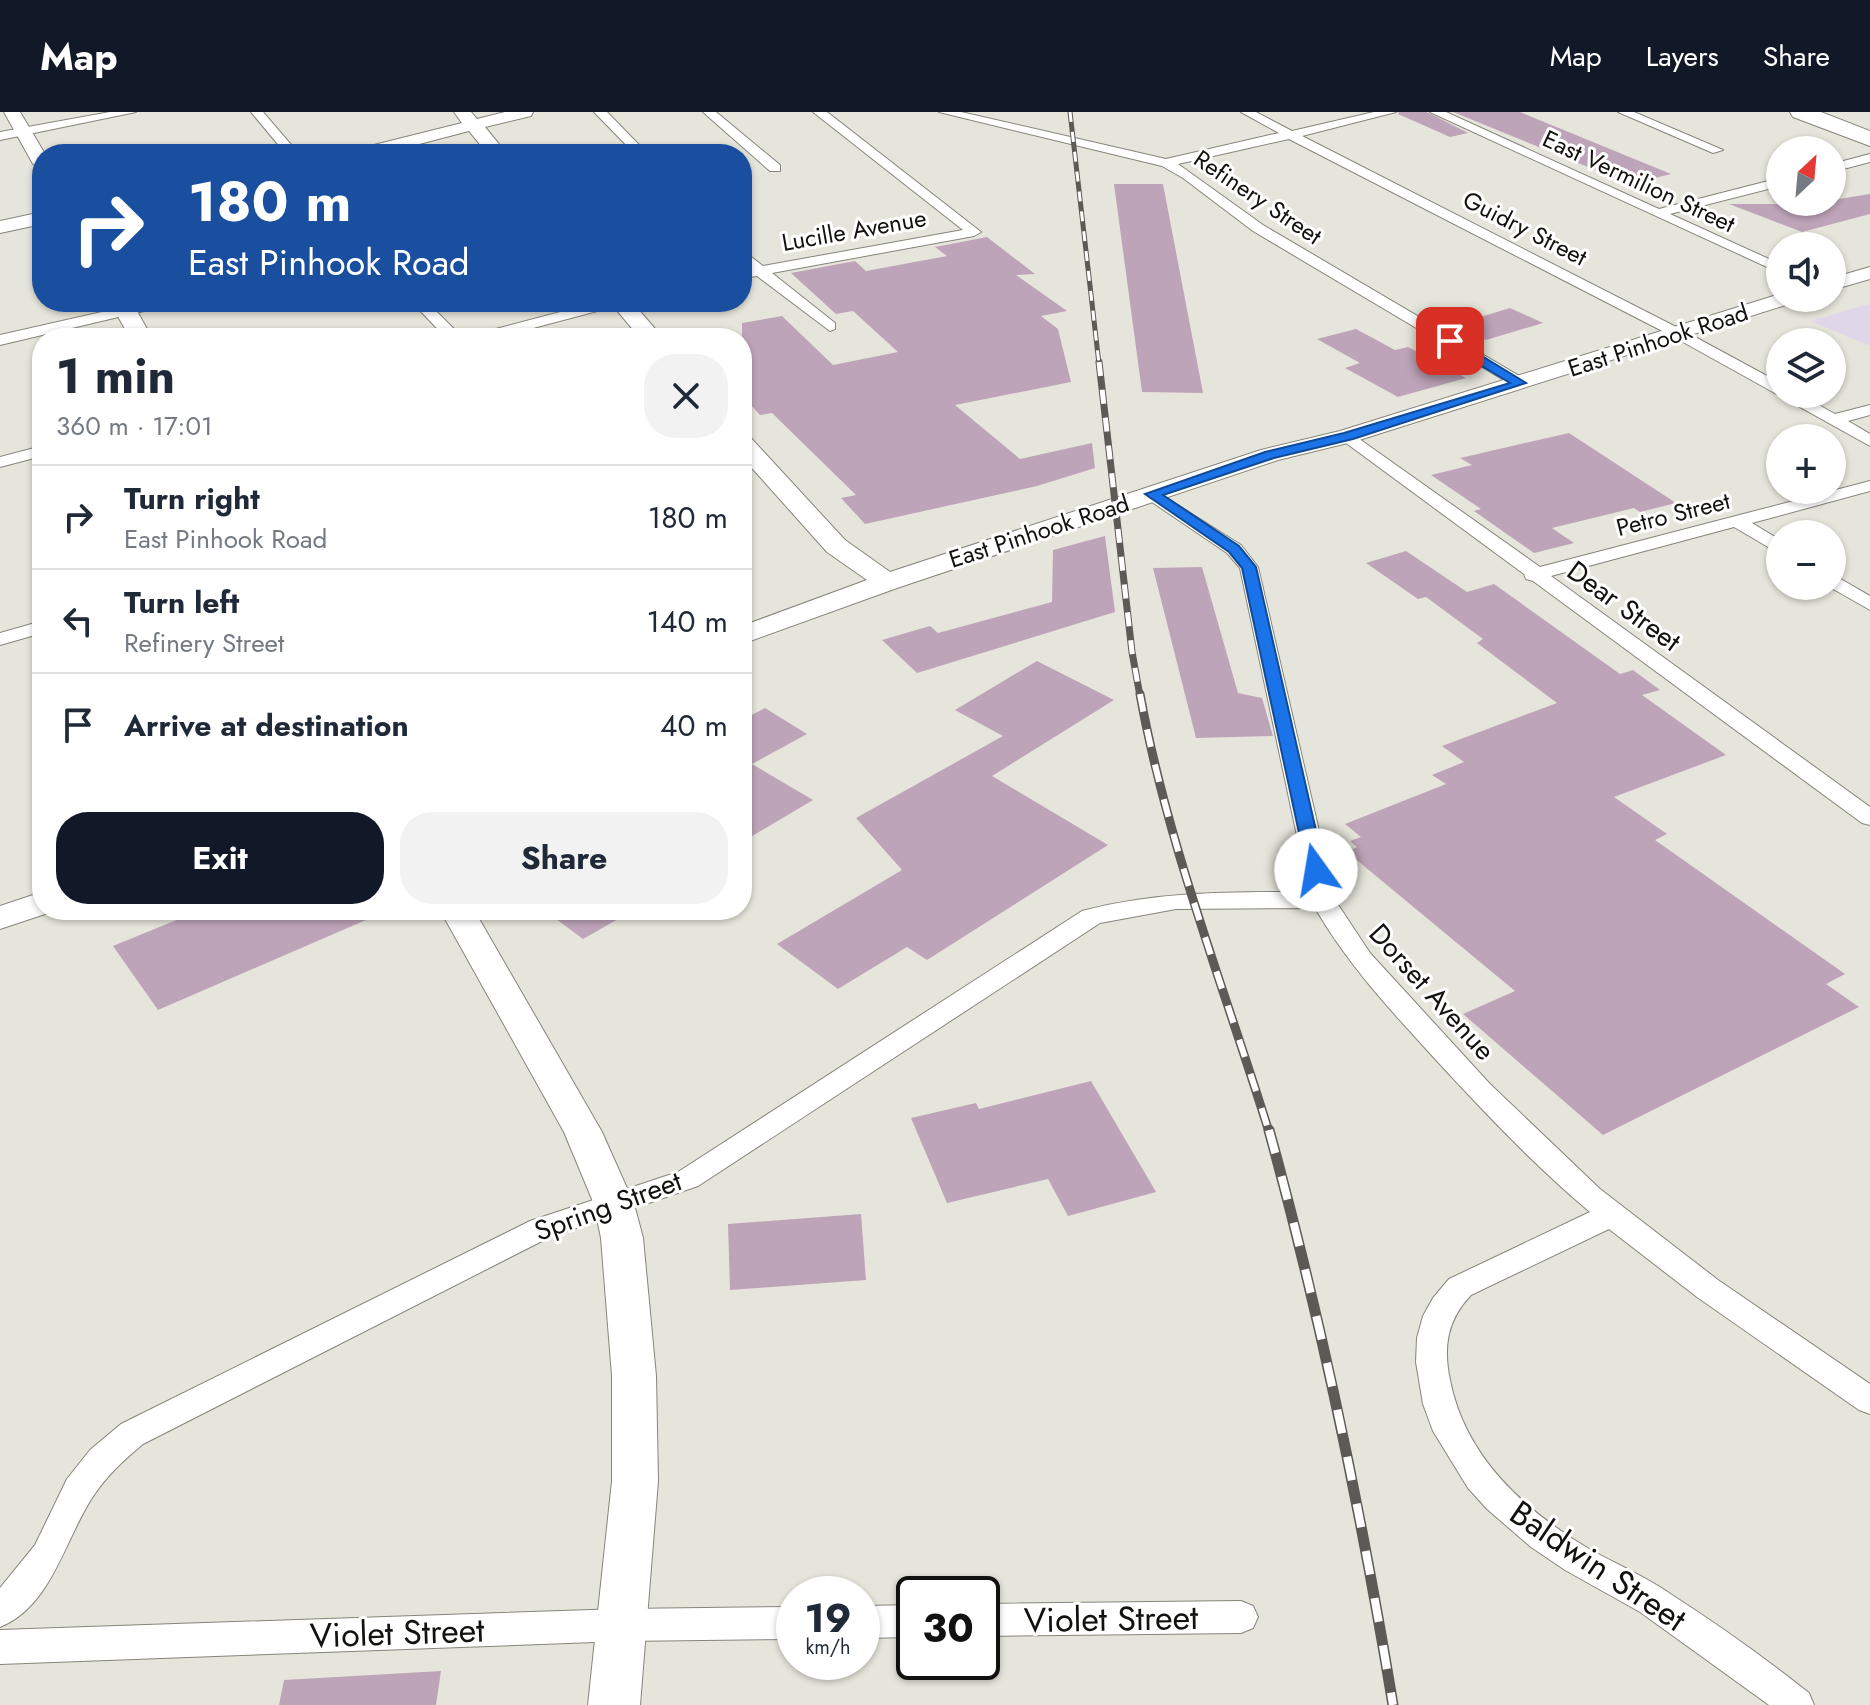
<!DOCTYPE html>
<html lang="en">
<head>
<meta charset="utf-8">
<style>
  :root { --surface:#fff; --page:#f2f2f3; --text:#1f2937; --muted:#747a83; --line:#e0e1e3; --accent:#111827 }
  body { margin:0; font-family:Jost,sans-serif; background:var(--page); color:var(--text); height:100vh; display:flex; flex-direction:column; font-size:30px; white-space:nowrap }
  * { box-sizing:border-box; margin:0 }
  p { font-size:26px; color:var(--muted) }
  .icon { flex:none; width:44px; height:44px; fill:none; stroke:currentColor; stroke-width:2; stroke-linecap:round; stroke-linejoin:round }
  .map { position:relative; flex:1; overflow:hidden }
  .drawer { position:absolute; left:32px; top:216px; width:720px; height:592px; display:flex; flex-direction:column; background:var(--surface); border-radius:32px; box-shadow:0 2px 6px #0004 }
  .drawer>* { flex:none }
  .banner { position:absolute; left:32px; top:32px; width:720px; height:168px; border-radius:32px; box-shadow:0 2px 6px #0004; background:#1a4fa0; color:#fff; overflow:hidden }
  .needle { width:52px; rotate:26deg }
  .tools { position:absolute; left:1766px; top:24px; display:grid; gap:16px }
  .tools a { display:grid; place-items:center; width:80px; height:80px; border-radius:50%; background:var(--surface); box-shadow:0 2px 6px #0004; font-size:40px }
  .speed { position:absolute; left:776px; top:1464px; display:flex; gap:16px; font-size:40px; font-weight:700; text-align:center }
  .speed>* { display:grid; place-content:center; width:104px; height:104px; border-radius:50%; background:var(--surface); box-shadow:0 2px 6px #0004; line-height:1 }
  .speed small { font-size:20px; font-weight:400 }
  .speed .limit { border:4px solid #111; border-radius:12px; background:#fff; color:#111 }
  .pin { position:absolute; display:grid; place-items:center; width:68px; height:68px; color:#fff; margin:-34px; border-radius:16px; box-shadow:0 4px 12px #0006 }
  .me { position:absolute; width:88px; margin:-44px; rotate:347deg; stroke-linejoin:round; filter:drop-shadow(0 0 6px #0008) }
  .turn { display:flex; align-items:center; gap:28px; height:168px; padding:0 24px; font-size:36px }
  .turn .icon { width:104px; height:104px; stroke-width:2.5 }
  .turn b { display:block; font-size:56px; line-height:68px }
  .round { display:grid; place-items:center; flex:none; width:84px; height:84px; border-radius:32px; background:var(--page) }
  .headline { display:flex; align-items:center; justify-content:space-between; height:136px; padding:0 24px }
  h1 { font-size:48px; font-weight:700; line-height:60px }
  .primary-button { display:flex; gap:16px; margin-top:auto; padding:16px 24px }
  .primary-button a { flex:1; height:92px; border-radius:32px; background:var(--accent); color:#fff; font-size:32px; font-weight:700; line-height:92px; text-align:center }
  .primary-button a+a { background:var(--page); color:var(--text) }
  ul { padding:0; list-style:none }
  li { display:flex; align-items:center; gap:24px; height:104px; padding:0 24px; border-top:2px solid var(--line) }
  li div { flex:1 }
  li b { display:block; font-size:30px }
  li em { font-style:normal }
  header { display:flex; align-items:center; gap:48px; box-sizing:border-box; height:112px; padding:0 40px; background:var(--accent); color:#fff }
  header strong { font-size:38px }
  nav { display:flex; gap:44px; margin-inline-start:auto; font-size:28px }
  .map>svg:first-child { display:block }
  .education { fill:#e0d6ea }
  .building { fill:#bea4b8 }
  .lines { fill:none; stroke-linecap:round; stroke-linejoin:round }
  .street-casing { stroke:#86857b; stroke-width:2 }
  .secondary-casing { stroke:#86857b; stroke-width:2 }
  .highway-casing { stroke:#86857b; stroke-width:2 }
  .street { fill:#fff; fill-rule:evenodd }
  .secondary { fill:#fff; fill-rule:evenodd }
  .highway { fill:#fff; fill-rule:evenodd }
  .rail-far3-casing { stroke:#5b5a54; stroke-width:5 }
  .rail-far2-casing { stroke:#5b5a54; stroke-width:7 }
  .rail-far1-casing { stroke:#5b5a54; stroke-width:9 }
  .rail-casing { stroke:#5b5a54; stroke-width:11 }
  .rail-far3 { stroke:#fff; stroke-width:3; stroke-dasharray:10; stroke-linecap:butt }
  .rail-far2 { stroke:#fff; stroke-width:5; stroke-dasharray:14; stroke-linecap:butt }
  .rail-far1 { stroke:#fff; stroke-width:6; stroke-dasharray:18; stroke-linecap:butt }
  .rail { stroke:#fff; stroke-width:8; stroke-dasharray:24; stroke-linecap:butt }
  .route { fill:#1a73e8; stroke:#114b97; stroke-width:2 }
  .labels { text-anchor:middle; dominant-baseline:central; stroke-width:6; stroke-linejoin:round; paint-order:stroke }
  .far-street-label { font-size:24px; fill:#12110e; stroke:#fff }
  .street-label { font-size:28px; fill:#12110e; stroke:#fff }
  .near-street-label { font-size:34px; fill:#12110e; stroke:#fff }
</style>
</head>
<body>
<header>
<strong>Map</strong>
<nav><a>Map</a><a>Layers</a><a>Share</a></nav>
</header>
<div class="map">
<svg width="1870" height="1593" viewBox="0 0 1870 1593">
  <rect width="100%" height="100%" fill="#e6e5db"/>
  <!-- education -->
  <path class="education" d="M 1870,192 L 1870,234 L 1810,209 L 1865,193 Z"/>
  <!-- building -->
  <g class="building">
    <path d="M 1399,0 L 1427,0 L 1468,21 L 1450,25 L 1398,2 Z"/>
    <path d="M 1453,0 L 1520,0 L 1671,62 L 1630,72 Z"/>
    <path d="M 1114,72 L 1163,72 L 1203,281 L 1142,280 Z"/>
    <path d="M 1870,82 L 1870,102 L 1802,120 L 1729,92 L 1808,92 Z"/>
    <path d="M 987,125 L 1035,162 L 1016,163 L 1067,199 L 1041,204 L 1058,217 L 1071,270 L 955,293 L 1020,347 L 1092,331 L 1095,356 L 1037,374 L 865,412 L 841,386 L 856,383 L 772,301 L 760,303 L 742,283 L 742,211 L 782,204 L 833,253 L 898,240 L 853,199 L 836,202 L 791,161 L 855,149 L 866,159 L 947,144 L 935,135 Z"/>
    <path d="M 1510,196 L 1543,211 L 1486,228 L 1454,213 Z"/>
    <path d="M 1356,217 L 1395,238 L 1408,235 L 1466,266 L 1398,285 L 1345,256 L 1360,251 L 1317,227 Z"/>
    <path d="M 1569,321 L 1676,391 L 1640,400 L 1634,396 L 1552,416 L 1574,431 L 1534,441 L 1474,399 L 1481,397 L 1431,363 L 1472,353 L 1460,346 Z"/>
    <path d="M 1105,424 L 1115,500 L 917,561 L 882,528 L 930,514 L 938,521 L 1052,490 L 1053,438 Z"/>
    <path d="M 1406,439 L 1467,480 L 1494,472 L 1620,562 L 1633,558 L 1660,578 L 1642,583 L 1726,643 L 1614,685 L 1667,722 L 1655,728 L 1845,862 L 1826,872 L 1859,895 L 1603,1023 L 1463,902 L 1515,879 L 1347,740 L 1357,735 L 1350,729 L 1361,725 L 1345,712 L 1446,672 L 1432,663 L 1464,650 L 1442,634 L 1557,591 L 1477,531 L 1483,527 L 1426,485 L 1418,487 L 1366,451 Z"/>
    <path d="M 1202,455 L 1238,581 L 1262,586 L 1273,624 L 1196,626 L 1153,456 Z"/>
    <path d="M 1037,549 L 1114,588 L 992,664 L 1108,733 L 927,848 L 907,835 L 838,877 L 777,832 L 902,758 L 856,706 L 1003,624 L 955,598 Z"/>
    <path d="M 765,596 L 807,622 L 752,652 L 813,688 L 742,730 L 742,608 Z"/>
    <path d="M 201,798 L 389,798 L 158,898 L 113,834 Z"/>
    <path d="M 544,798 L 634,798 L 583,827 Z"/>
    <path d="M 1091,969 L 1156,1080 L 1068,1104 L 1048,1067 L 947,1091 L 911,1006 L 976,991 L 979,997 Z"/>
    <path d="M 861,1102 L 866,1168 L 730,1178 L 728,1112 Z"/>
    <path d="M 441,1559 L 436,1593 L 279,1593 L 284,1568 Z"/>
  </g>
  <g class="lines">
    <!-- street casing -->
    <g class="street-casing">
      <g id="street">
        <path d="M 110,0 L 136,0 L 0,28 L 0,20 Z"/>
        <path d="M 251,0 L 263,0 L 299,42 L 286,42 Z"/>
        <path d="M 594,0 L 607,0 L 648,42 L 635,42 Z"/>
        <path d="M 703,0 L 716,0 L 780,53 L 780,59 L 770,59 Z"/>
        <path d="M 813,0 L 827,0 L 981,120 L 974,124 L 772,161 L 835,211 L 835,217 L 830,219 L 757,164 L 742,166 L 742,158 L 749,156 L 742,150 L 742,138 L 763,154 L 963,118 Z"/>
        <path d="M 939,0 L 961,0 L 1166,47 L 1279,21 L 1241,0 L 1256,0 L 1292,19 L 1374,0 L 1396,0 L 1302,24 L 1684,219 L 1780,271 L 1780,282 L 1799,282 L 1835,302 L 1870,293 L 1870,303 L 1848,309 L 1870,322 L 1870,334 L 1674,225 L 1289,27 L 1178,52 L 1263,113 L 1526,268 L 1526,274 L 1514,274 L 1253,119 L 1183,66 L 1162,54 Z"/>
        <path d="M 1430,0 L 1446,0 L 1659,97 L 1780,66 L 1780,74 L 1670,102 L 1780,152 L 1780,161 Z"/>
        <path d="M 1618,0 L 1634,0 L 1723,38 L 1713,41 Z"/>
        <path d="M 1870,42 L 1870,50 L 1832,60 L 1832,52 Z"/>
        <path d="M 146,190 L 172,190 L 165,194 L 0,233 L 0,223 Z"/>
        <path d="M 412,190 L 427,190 L 463,226 L 446,226 Z"/>
        <path d="M 598,190 L 622,190 L 620,193 L 496,226 L 470,226 L 473,223 Z"/>
        <path d="M 1348,319 L 1540,455 L 1870,369 L 1870,379 L 1752,411 L 1780,428 L 1780,442 L 1734,415 L 1551,464 L 1870,695 L 1870,713 L 1862,711 L 1533,469 L 1526,467 L 1524,462 L 1342,328 L 1340,324 L 1342,320 Z"/>
        <path d="M 42,334 L 42,344 L 0,355 L 0,345 Z"/>
        <path d="M 1152,377 L 1241,433 L 1258,455 L 1335,788 L 1370,841 L 1490,972 L 1600,1077 L 1718,1168 L 1870,1272 L 1870,1302 L 1859,1298 L 1697,1185 L 1609,1117 L 1471,1183 C 1447,1208 1443,1235 1450,1268 C 1465,1345 1524,1398 1589,1437 C 1616,1452 1644,1464 1669,1481 C 1717,1512 1764,1545 1809,1581 L 1814,1593 L 1769,1593 L 1640,1500 L 1565,1458 L 1531,1435 L 1487,1397 L 1468,1376 L 1433,1319 L 1423,1292 L 1416,1250 L 1417,1226 L 1423,1204 L 1433,1186 L 1449,1167 L 1590,1100 C 1535,1054 1486,1002 1437,949 C 1393,901 1348,853 1315,796 L 1176,797 L 1100,811 L 698,1074 L 550,1125 L 143,1332 C 124,1348 106,1364 92,1386 C 65,1427 51,1495 0,1515 L 0,1476 L 35,1433 L 67,1367 L 90,1338 L 121,1312 L 530,1109 L 678,1060 L 1082,799 C 1158,779 1232,780 1309,780 L 1240,456 L 1227,441 L 1146,386 L 1143,382 Z"/>
        <path d="M 1832,462 L 1870,484 L 1870,498 L 1828,474 L 1832,474 Z"/>
        <path d="M 42,509 L 42,521 L 0,533 L 0,521 Z"/>
        <path d="M 1241,1489 L 1253,1494 L 1258,1505 L 1253,1516 L 1241,1521 L 982,1524 L 982,1492 Z"/>
        <path d="M 914,1493 L 914,1525 L 862,1526 L 862,1494 Z"/>
        <path d="M 794,1495 L 794,1527 L 622,1529 L 0,1552 L 0,1518 L 622,1497 Z"/>
      </g>
    </g>
    <!-- secondary casing -->
    <g class="secondary-casing">
      <g id="secondary">
        <path d="M 4,0 L 20,0 L 45,42 L 42,42 L 42,57 L 33,52 Z"/>
        <path d="M 454,0 L 471,0 L 477,7 L 505,0 L 533,0 L 531,4 L 485,15 L 507,42 L 488,42 L 469,19 L 381,42 L 351,42 L 354,38 L 462,11 Z"/>
        <path d="M 42,100 L 42,112 L 0,121 L 0,109 Z"/>
        <path d="M 1870,155 L 1870,167 L 1832,178 L 1832,166 Z"/>
        <path d="M 1780,182 L 1780,186 L 1798,186 L 1795,190 L 1356,329 L 1278,348 L 897,476 L 742,532 L 742,514 L 867,468 L 827,440 L 742,345 L 742,323 L 750,325 L 845,428 L 890,460 L 1261,338 L 1340,319 Z"/>
        <path d="M 110,190 L 132,190 L 152,226 L 130,226 Z"/>
        <path d="M 610,190 L 632,190 L 663,226 L 640,226 Z"/>
        <path d="M 42,780 L 42,798 L 54,799 L 0,817 L 0,794 Z"/>
        <path d="M 440,798 L 474,798 L 602,1020 L 634,1092 L 643,1126 L 656,1264 L 658,1369 L 640,1593 L 588,1593 L 612,1369 L 612,1264 L 601,1126 L 594,1092 L 564,1020 Z"/>
      </g>
    </g>
    <!-- highway casing -->
    <g class="highway-casing">
      <path id="highway" d="M 1790,0 L 1821,0 L 1870,19 L 1870,34 L 1793,5 Z"/>
    </g>
    <!-- street -->
    <use href="#street" class="street"/>
    <!-- secondary -->
    <use href="#secondary" class="secondary"/>
    <!-- highway -->
    <use href="#highway" class="highway"/>
    <!-- rail-far3 casing -->
    <g class="rail-far3-casing">
      <path id="rail-far3" d="M 1070,0 L 1099,252"/>
    </g>
    <!-- rail-far2 casing -->
    <g class="rail-far2-casing">
      <path id="rail-far2" d="M 1099,250 L 1132,540 L 1140,584"/>
    </g>
    <!-- rail-far1 casing -->
    <g class="rail-far1-casing">
      <path id="rail-far1" d="M 1140,582 C 1167,731 1224,875 1269,1020"/>
    </g>
    <!-- rail casing -->
    <g class="rail-casing">
      <path id="rail" d="M 1269,1018 C 1321,1207 1361,1399 1393,1593"/>
    </g>
    <!-- rail-far3 -->
    <use href="#rail-far3" class="rail-far3"/>
    <!-- rail-far2 -->
    <use href="#rail-far2" class="rail-far2"/>
    <!-- rail-far1 -->
    <use href="#rail-far1" class="rail-far1"/>
    <!-- rail -->
    <use href="#rail" class="rail"/>
  </g>
  <!-- route -->
  <path class="route" d="M 1445,227 L 1454,227 L 1526,271 L 1353,327 L 1274,346 L 1163,383 L 1239,434 L 1256,455 L 1325,758 L 1316,763 L 1307,758 L 1242,456 L 1229,440 L 1145,382 L 1265,340 L 1344,321 L 1510,271 L 1445,232 Z"/>
  <g class="labels">
    <!-- far-street labels -->
    <g class="far-street-label">
      <text transform="translate(1639 69) rotate(25)">East Vermilion Street</text>
      <text transform="translate(1258 85) rotate(34)">Refinery Street</text>
      <text transform="translate(1525 116) rotate(27)">Guidry Street</text>
      <text transform="translate(854 118) rotate(-10)">Lucille Avenue</text>
      <text transform="translate(1658 228) rotate(-18)">East Pinhook Road</text>
      <text transform="translate(1673 402) rotate(-14)">Petro Street</text>
      <text transform="translate(1039 419) rotate(-18)">East Pinhook Road</text>
    </g>
    <!-- street labels -->
    <g class="street-label">
      <text transform="translate(1624 494) rotate(36)">Dear Street</text>
      <text transform="translate(1432 880) rotate(48)">Dorset Avenue</text>
      <text transform="translate(608 1094) rotate(-20)">Spring Street</text>
    </g>
    <!-- near-street labels -->
    <g class="near-street-label">
      <text transform="translate(1598 1454) rotate(34)">Baldwin Street</text>
      <text transform="translate(1111 1507) rotate(-1)">Violet Street</text>
      <text transform="translate(397 1521) rotate(-2)">Violet Street</text>
    </g>
  </g>
</svg>
<div class="tools">
<a><svg class="needle" viewBox="-14 -14 28 28"><path d="M0-13l5 13h-10z" fill="#e53935"/><path d="M0 13l5-13h-10z" fill="#747a83"/></svg></a>
<a><svg class="icon" aria-label="sound" viewBox="0 0 24 24"><path d="M4 9h4l5-4v14l-5-4H4zM17 9q2 3 0 6"/></svg></a>
<a><svg class="icon" aria-label="layers" viewBox="0 0 24 24"><path d="M12 4l9 5-9 5-9-5zM3 14l9 5 9-5"/></svg></a>
<a>+</a>
<a>−</a>
</div>
<div class="speed"><div>19<small>km/h</small></div><div class="limit">30</div></div>
<div class="pin" style="left:1450px;top:229px;background:#d93025"><svg class="icon" aria-label="arrive" viewBox="0 0 24 24"><path d="M6 21V4h12l-3 4 3 4H6"/></svg></div>
<svg class="me" style="left:1316px;top:758px" viewBox="-20 -20 40 40"><circle r="19" fill="#fff"/><path d="M0-13L10 11 0 6-10 11z" fill="#1a73e8"/></svg>
<div class="banner">
<div class="turn"><svg class="icon" aria-label="right" viewBox="0 0 24 24"><path d="M7 20v-9h11M14 6l5 5-5 5"/></svg><div><b>180 m</b>East Pinhook Road</div></div>
</div>
<section class="drawer">
<div class="headline"><div><h1>1 min</h1><p>360 m · 17:01</p></div><a class="round"><svg class="icon" aria-label="close" viewBox="0 0 24 24"><path d="M6 6l12 12M18 6L6 18"/></svg></a></div>
<ul>
<li><svg class="icon" aria-label="right" viewBox="0 0 24 24"><path d="M7 20v-9h11M14 6l5 5-5 5"/></svg><div><b>Turn right</b><p>East Pinhook Road</p></div><em>180 m</em></li>
<li><svg class="icon" aria-label="left" viewBox="0 0 24 24"><path d="M17 20v-9H6M10 6l-5 5 5 5"/></svg><div><b>Turn left</b><p>Refinery Street</p></div><em>140 m</em></li>
<li><svg class="icon" aria-label="arrive" viewBox="0 0 24 24"><path d="M6 21V4h12l-3 4 3 4H6"/></svg><div><b>Arrive at destination</b></div><em>40 m</em></li>
</ul>
<div class="primary-button"><a>Exit</a><a>Share</a></div>
</section>
</div>
</body>
</html>
